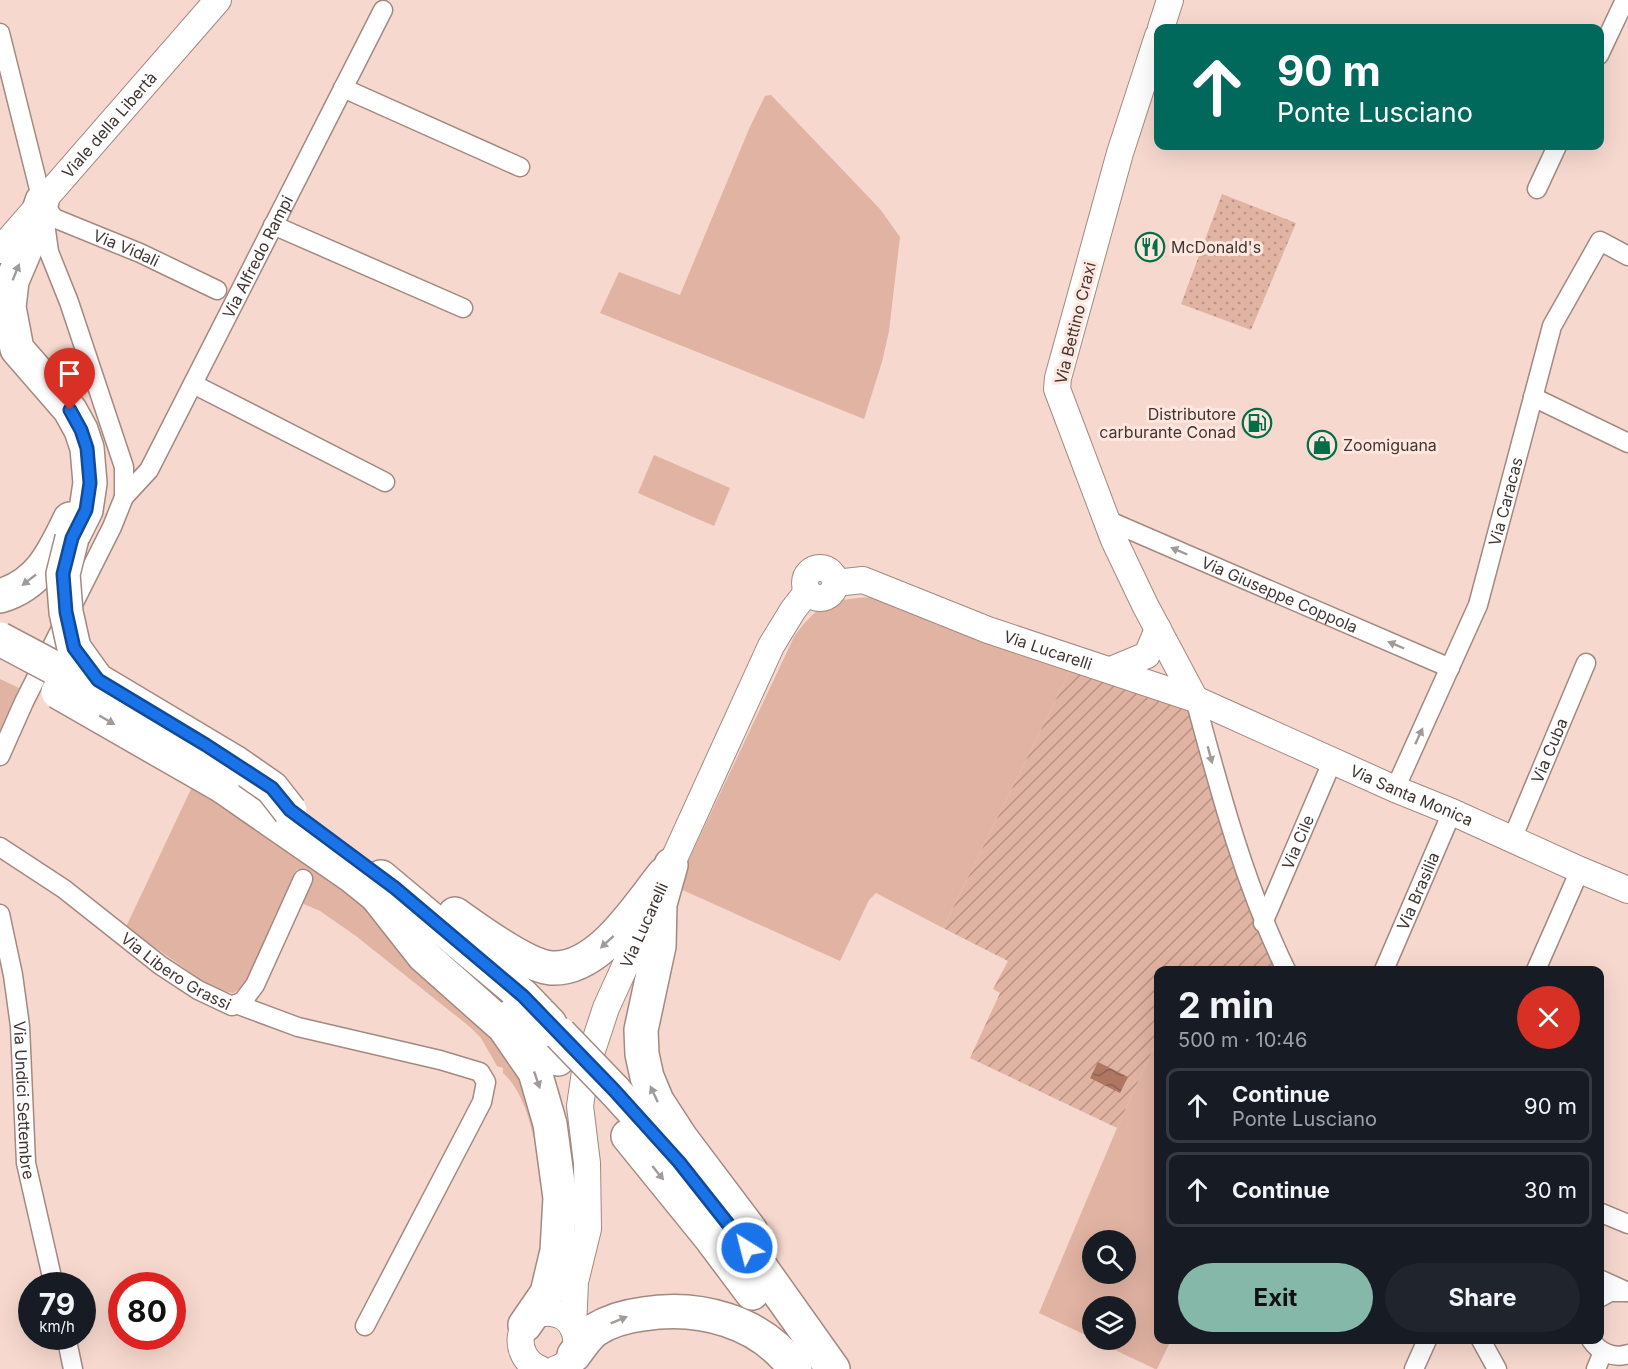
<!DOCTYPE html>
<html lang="en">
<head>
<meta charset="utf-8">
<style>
  :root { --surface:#171b24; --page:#20242c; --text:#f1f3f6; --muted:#9ea1a6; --line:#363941; --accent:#85b8a8 }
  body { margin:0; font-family:Inter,sans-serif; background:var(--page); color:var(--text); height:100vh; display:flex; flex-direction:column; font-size:22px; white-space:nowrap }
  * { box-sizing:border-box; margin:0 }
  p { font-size:20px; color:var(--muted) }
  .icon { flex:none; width:33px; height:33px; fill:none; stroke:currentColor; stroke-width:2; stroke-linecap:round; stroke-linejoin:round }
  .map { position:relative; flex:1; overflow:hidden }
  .side { position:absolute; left:1154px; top:966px; width:450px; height:378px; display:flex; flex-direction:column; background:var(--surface); border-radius:12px; box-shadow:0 6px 24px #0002 }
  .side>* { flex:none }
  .top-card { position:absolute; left:1154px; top:24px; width:450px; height:126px; border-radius:12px; box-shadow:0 6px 24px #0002; background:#00695c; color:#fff; overflow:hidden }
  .controls { position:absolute; left:1082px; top:1230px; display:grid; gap:12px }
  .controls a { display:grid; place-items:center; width:54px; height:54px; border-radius:50%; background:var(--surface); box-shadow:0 6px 24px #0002; font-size:30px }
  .speed { position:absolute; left:18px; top:1272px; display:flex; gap:12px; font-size:30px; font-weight:700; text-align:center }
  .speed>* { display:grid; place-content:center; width:78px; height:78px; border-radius:50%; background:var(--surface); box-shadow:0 6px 24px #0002; line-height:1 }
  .speed small { font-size:15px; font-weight:400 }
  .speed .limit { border:9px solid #d22; background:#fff; color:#111 }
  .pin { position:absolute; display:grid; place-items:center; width:51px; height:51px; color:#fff; margin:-62px -26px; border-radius:50% 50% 50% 0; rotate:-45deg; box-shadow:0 0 6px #0007 }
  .pin .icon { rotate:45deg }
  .me { position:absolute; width:66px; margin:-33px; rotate:324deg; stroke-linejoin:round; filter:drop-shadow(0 0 4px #0008) }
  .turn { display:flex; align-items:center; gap:21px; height:126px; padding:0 24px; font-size:27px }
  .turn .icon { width:78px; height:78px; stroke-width:2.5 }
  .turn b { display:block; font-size:42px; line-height:51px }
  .round { display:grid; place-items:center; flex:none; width:63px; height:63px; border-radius:32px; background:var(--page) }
  .head { display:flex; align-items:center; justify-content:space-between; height:102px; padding:0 24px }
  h1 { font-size:36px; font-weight:700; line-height:45px }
  .primary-button { display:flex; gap:12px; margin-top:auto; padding:12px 24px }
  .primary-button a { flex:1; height:69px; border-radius:36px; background:var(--accent); color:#111; font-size:24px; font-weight:700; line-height:69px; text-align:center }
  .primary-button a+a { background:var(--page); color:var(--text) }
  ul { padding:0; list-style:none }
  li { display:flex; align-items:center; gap:18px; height:75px; margin:0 12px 9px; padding:0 12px; border:3px solid var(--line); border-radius:12px }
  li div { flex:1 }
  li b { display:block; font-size:22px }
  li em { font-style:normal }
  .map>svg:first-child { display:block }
  .grass { fill:#e1b3a3; fill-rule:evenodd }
  .park { fill:url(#park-dots) }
  .garden { fill:url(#garden-furrows) }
  .water { fill:url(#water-waves) }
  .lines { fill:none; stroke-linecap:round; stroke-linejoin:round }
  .street-casing { stroke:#a38980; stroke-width:21 }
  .secondary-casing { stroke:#a38980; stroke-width:28 }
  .highway-casing { stroke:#a38980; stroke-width:36 }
  .street { stroke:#fff; stroke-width:18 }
  .secondary { stroke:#fff; stroke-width:26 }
  .highway { stroke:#fff; stroke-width:33 }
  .highway-bridge-casing { stroke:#a38980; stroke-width:36; stroke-linecap:butt }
  .highway-bridge { stroke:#fff; stroke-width:33 }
  .oneway { fill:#a09a98 }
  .route-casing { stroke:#114b97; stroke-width:15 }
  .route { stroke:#1a73e8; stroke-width:10 }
  .labels { text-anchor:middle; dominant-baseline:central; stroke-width:6; stroke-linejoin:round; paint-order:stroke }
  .street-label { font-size:16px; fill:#423632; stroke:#ffe7df }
  .poi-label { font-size:16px; fill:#423632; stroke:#ffe7df; text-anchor:start }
</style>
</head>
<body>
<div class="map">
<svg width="1628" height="1369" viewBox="0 0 1628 1369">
  <defs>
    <pattern id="park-dots" width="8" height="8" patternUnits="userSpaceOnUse" patternTransform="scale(1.5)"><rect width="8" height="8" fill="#e1b3a3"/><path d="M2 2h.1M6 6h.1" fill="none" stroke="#b89285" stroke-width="1.8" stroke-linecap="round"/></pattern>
    <pattern id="garden-furrows" width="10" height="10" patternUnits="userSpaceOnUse" patternTransform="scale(1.5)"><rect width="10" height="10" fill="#e1b3a3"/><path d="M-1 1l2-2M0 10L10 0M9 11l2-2" fill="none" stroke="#b89285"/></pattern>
    <pattern id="water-waves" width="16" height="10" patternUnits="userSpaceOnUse" patternTransform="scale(1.5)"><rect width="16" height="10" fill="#af7662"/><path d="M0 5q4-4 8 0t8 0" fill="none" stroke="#906251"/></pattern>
  </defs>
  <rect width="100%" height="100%" fill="#f6d8ce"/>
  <!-- grass -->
  <g class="grass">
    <path d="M 771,95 L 880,209 L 900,237 L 889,331 L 882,362 L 864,419 L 600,313 L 619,272 L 680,295 L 749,129 L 765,96 Z"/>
    <path d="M 654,455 L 730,488 L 714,526 L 638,493 Z"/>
    <path d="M 874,597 L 989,644 L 1070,671 L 943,928 L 876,893 L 869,900 L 840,961 L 676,887 L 794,637 C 819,602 833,599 874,597 Z"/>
    <path d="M 0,679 L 19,688 L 0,731 Z"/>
    <path d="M 192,787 L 289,846 L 387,924 L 490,1023 L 540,1117 L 545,1219 C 540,1178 536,1102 503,1073 L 503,1068 L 497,1066 L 481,1038 L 470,1027 L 356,936 L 320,911 L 297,901 L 308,875 L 297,869 L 247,985 L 233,993 L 214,989 L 126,927 Z"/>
    <path d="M 1158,1038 L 1158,1340 L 1171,1340 L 1157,1369 L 1155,1369 L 1094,1340 L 1125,1340 L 1125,1306 L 1092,1306 L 1092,1338 L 1039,1313 L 1117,1128 ZM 1092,1240 L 1125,1240 L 1125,1274 L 1092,1274 Z"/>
  </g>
  <!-- park -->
  <path class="park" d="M 1222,194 L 1296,223 L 1251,330 L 1181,304 Z"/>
  <!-- garden -->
  <path class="garden" d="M 1070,671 L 1187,707 L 1243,889 L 1278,970 L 1158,970 L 1158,1038 L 1117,1128 L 970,1058 L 1000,993 L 993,989 L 1008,961 L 943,928 Z"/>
  <!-- water -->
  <path class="water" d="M 1098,1062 L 1128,1077 L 1120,1093 L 1090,1078 Z"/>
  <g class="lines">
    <!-- street casing -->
    <g class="street-casing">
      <g id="street">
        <path d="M 0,33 L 42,201 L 49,252 L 69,302 L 124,467 L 124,497 L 112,527 L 24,702 L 0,756"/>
        <path d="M 1599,55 L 1625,0"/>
        <path d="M 343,88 L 520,167"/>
        <path d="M 1537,189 L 1557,146"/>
        <path id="s1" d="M 42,201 L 54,218 L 140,253 L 217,290"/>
        <path d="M 273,225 L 463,308"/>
        <path d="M 193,384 L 385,482"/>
        <path d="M 1533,397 L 1628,443"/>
        <path id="s2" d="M 124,497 L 149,470 L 383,10"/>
        <path id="s3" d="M 1107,520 L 1450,668"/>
        <path d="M 1195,699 C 1220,792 1244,883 1286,970"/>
        <path id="s4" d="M 1395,789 L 1478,605 L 1552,326 L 1600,241 L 1628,256"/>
        <path id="s5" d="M 1512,839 L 1586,663"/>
        <path id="s6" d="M 0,847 L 64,889 L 160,965 L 198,990 L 232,1006 L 243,1001 L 255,985 L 303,879"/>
        <path id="s7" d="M 0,914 L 13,975 L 20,1026 L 26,1163 L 54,1286"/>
        <path id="s8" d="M 1263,923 L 1332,762"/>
        <path id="s9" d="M 1384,970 L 1452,812"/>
        <path d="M 1536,970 L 1580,870"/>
        <path d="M 236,1004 L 298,1027 L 440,1060 L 480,1072 L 486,1082 L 482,1102 L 468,1129 L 365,1326"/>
        <path d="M 1599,1212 L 1628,1224"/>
        <path d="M 1599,1279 L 1628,1292"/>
        <path d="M 1599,1298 L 1610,1292 L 1626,1292"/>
        <path d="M 66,1336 L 73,1369"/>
        <path d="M 1481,1340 L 1497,1369"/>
        <path d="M 1591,1340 C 1599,1352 1613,1359 1628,1354"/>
        <path d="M 1414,1369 L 1427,1340"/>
        <path d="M 1596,1369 L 1603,1352"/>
      </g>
    </g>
    <!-- secondary casing -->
    <g class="secondary-casing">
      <g id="secondary">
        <path d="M 1161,28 L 1170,0"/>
        <path d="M 1158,36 L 1120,153 L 1058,378 L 1057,389 L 1114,540 L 1145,605 L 1195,699"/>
        <path id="s10" d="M 0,250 L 218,0"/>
        <circle cx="820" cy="583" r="15"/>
        <path id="s11" d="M 835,583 L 863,580 L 988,630 L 1195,699 L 1395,789 L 1452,812 L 1580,870 L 1628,890"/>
        <path d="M 1111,670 L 1147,655 L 1158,629"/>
        <path id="s12" d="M 573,1328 L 575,1282 L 588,1229 L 587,1163 L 580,1106 L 585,1072 L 606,1008 L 771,646 L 793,610 L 807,592"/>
        <path d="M 540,1369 C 509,1356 517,1310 551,1313 C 582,1316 585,1360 556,1369"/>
      </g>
    </g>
    <!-- highway casing -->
    <g class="highway-casing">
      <g id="highway">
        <path d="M 42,201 L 29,241 L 12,281 L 9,307 L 17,349 L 70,410 L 81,430 L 87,448 L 90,483 L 86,510 L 72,538"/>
        <path d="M 0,596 C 40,584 53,554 70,519"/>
        <path d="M 222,786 L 352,876 L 393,909"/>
        <path d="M 671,865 L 660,904 L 659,946 L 641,1030 L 642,1054 L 647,1077 L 657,1101 L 681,1138 L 751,1231 L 760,1267"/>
        <path d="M 381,877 L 523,996 L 550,1024"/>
        <path d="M 376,895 L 424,956 L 504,1027 L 535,1072 L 550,1124 L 560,1198 L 557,1251 L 547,1293 L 525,1325"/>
        <path d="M 455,914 C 476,929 526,966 551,968 C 599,971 638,906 664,874"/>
        <path d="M 513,1015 L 558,1059"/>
        <path d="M 614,1090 L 672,1154"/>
        <path d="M 628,1136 L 710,1237 L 752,1293"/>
        <path d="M 747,1248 L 833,1369"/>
        <path d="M 574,1355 C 580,1347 587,1336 595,1330 C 609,1321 627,1316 643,1314 C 699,1305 761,1321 795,1369"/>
      </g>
    </g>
    <!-- street -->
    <use href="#street" class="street"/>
    <!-- secondary -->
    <use href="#secondary" class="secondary"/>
    <!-- highway -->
    <use href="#highway" class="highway"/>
    <!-- highway-bridge casing -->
    <g class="highway-bridge-casing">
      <g id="highway-bridge">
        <path d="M 72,538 L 63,574 L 66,612 L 74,648 L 97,680 L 236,763 L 272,788 L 290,811"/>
        <path d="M 0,639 L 100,692"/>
        <path d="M 58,692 L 222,786"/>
        <path d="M 560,1034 L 614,1090"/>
      </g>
    </g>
    <!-- highway-bridge -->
    <use href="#highway-bridge" class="highway-bridge"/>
  </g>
  <!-- one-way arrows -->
  <defs><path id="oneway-solid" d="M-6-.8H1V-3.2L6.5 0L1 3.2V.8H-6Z" transform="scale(1.5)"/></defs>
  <g class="oneway">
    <use href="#oneway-solid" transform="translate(16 272) rotate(-68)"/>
    <use href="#oneway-solid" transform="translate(1179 551) rotate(-157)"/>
    <use href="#oneway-solid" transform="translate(29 580) rotate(142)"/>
    <use href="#oneway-solid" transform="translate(1396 645) rotate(-157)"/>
    <use href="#oneway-solid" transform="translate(107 720) rotate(30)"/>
    <use href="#oneway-solid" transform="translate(1419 736) rotate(-65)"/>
    <use href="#oneway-solid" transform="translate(1210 755) rotate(75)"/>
    <use href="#oneway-solid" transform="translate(607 942) rotate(137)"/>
    <use href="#oneway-solid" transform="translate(537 1080) rotate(71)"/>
    <use href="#oneway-solid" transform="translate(654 1094) rotate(-115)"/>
    <use href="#oneway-solid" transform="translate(658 1173) rotate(51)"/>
    <use href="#oneway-solid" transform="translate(619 1320) rotate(-22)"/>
  </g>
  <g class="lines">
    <!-- route casing -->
    <g class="route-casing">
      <path id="route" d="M 70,410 L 81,430 L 87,448 L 90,483 L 86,510 L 72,538 L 63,574 L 66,612 L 74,648 L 98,680 L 206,745 L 272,788 L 290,810 L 395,888 L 523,996 L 614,1090 L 679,1162 L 747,1248"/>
    </g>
    <!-- route -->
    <use href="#route" class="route"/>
  </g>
  <!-- icons -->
  <defs>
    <g id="restaurant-ring" transform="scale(1.5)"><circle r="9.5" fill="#ffe7df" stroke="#006f48" stroke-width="1.5"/><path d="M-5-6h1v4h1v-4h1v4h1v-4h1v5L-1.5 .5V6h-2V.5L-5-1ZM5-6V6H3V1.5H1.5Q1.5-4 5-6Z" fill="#006f48"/></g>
    <g id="fuel-ring" transform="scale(1.5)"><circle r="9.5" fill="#ffe7df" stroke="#006f48" stroke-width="1.5"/><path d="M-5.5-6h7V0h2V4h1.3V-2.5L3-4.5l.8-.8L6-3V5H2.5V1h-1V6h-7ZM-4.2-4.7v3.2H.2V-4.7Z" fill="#006f48"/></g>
    <g id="shop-ring" transform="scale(1.5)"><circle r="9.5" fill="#ffe7df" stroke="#006f48" stroke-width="1.5"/><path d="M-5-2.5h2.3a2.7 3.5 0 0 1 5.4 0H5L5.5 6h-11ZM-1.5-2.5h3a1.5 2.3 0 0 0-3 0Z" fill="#006f48"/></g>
  </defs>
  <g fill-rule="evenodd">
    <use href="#restaurant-ring" x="1150" y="247"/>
    <use href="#fuel-ring" x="1257" y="423"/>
    <use href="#shop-ring" x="1322" y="445"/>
  </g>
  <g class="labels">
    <!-- street labels -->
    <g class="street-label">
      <text stroke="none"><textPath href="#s10" startOffset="166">Viale della Libertà</textPath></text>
      <text stroke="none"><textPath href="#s1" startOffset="99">Via Vidali</textPath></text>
      <text stroke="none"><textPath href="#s2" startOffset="276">Via Alfredo Rampi</textPath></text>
      <text transform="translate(1075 323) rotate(-76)">Via Bettino Craxi</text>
      <text stroke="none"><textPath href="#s4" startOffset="309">Via Caracas</textPath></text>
      <text stroke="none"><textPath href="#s3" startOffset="188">Via Giuseppe Coppola</textPath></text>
      <text stroke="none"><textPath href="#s11" startOffset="226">Via Lucarelli</textPath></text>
      <text stroke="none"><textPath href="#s5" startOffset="96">Via Cuba</textPath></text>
      <text stroke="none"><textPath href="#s11" startOffset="618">Via Santa Monica</textPath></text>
      <text stroke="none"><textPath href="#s8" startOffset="88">Via Cile</textPath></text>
      <text stroke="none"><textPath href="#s9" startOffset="86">Via Brasilia</textPath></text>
      <text stroke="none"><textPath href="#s12" startOffset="417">Via Lucarelli</textPath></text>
      <text stroke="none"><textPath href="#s6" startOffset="216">Via Libero Grassi</textPath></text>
      <text stroke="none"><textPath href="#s7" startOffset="188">Via Undici Settembre</textPath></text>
    </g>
    <!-- poi labels -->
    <g class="poi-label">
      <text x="1171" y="247">McDonald's</text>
      <text x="1236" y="414" text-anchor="end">Distributore<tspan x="1236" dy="18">carburante Conad</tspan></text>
      <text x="1343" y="445">Zoomiguana</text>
    </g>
  </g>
</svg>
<div class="controls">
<a><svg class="icon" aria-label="search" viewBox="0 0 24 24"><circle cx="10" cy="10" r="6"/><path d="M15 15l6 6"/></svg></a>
<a><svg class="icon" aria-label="layers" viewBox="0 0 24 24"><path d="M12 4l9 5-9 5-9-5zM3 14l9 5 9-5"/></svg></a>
</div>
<div class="speed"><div>79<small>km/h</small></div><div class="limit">80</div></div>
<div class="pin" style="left:70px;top:410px;background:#d93025"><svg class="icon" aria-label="arrive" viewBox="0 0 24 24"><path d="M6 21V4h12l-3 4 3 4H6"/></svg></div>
<svg class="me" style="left:747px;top:1248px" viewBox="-20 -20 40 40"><circle r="17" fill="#1a73e8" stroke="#fff" stroke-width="3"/><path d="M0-11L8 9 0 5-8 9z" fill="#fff"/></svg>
<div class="top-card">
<div class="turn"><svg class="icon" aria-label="ahead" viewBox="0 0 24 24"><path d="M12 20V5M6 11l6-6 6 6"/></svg><div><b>90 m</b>Ponte Lusciano</div></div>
</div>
<section class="side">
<div class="head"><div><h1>2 min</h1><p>500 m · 10:46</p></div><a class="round" style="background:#d93025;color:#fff"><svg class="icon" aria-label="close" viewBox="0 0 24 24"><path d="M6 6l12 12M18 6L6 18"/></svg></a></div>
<ul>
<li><svg class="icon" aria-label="ahead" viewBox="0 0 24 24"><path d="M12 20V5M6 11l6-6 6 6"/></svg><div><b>Continue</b><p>Ponte Lusciano</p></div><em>90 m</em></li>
<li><svg class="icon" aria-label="ahead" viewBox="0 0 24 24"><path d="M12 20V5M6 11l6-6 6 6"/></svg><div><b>Continue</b></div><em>30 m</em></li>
</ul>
<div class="primary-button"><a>Exit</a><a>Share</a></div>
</section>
</div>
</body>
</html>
